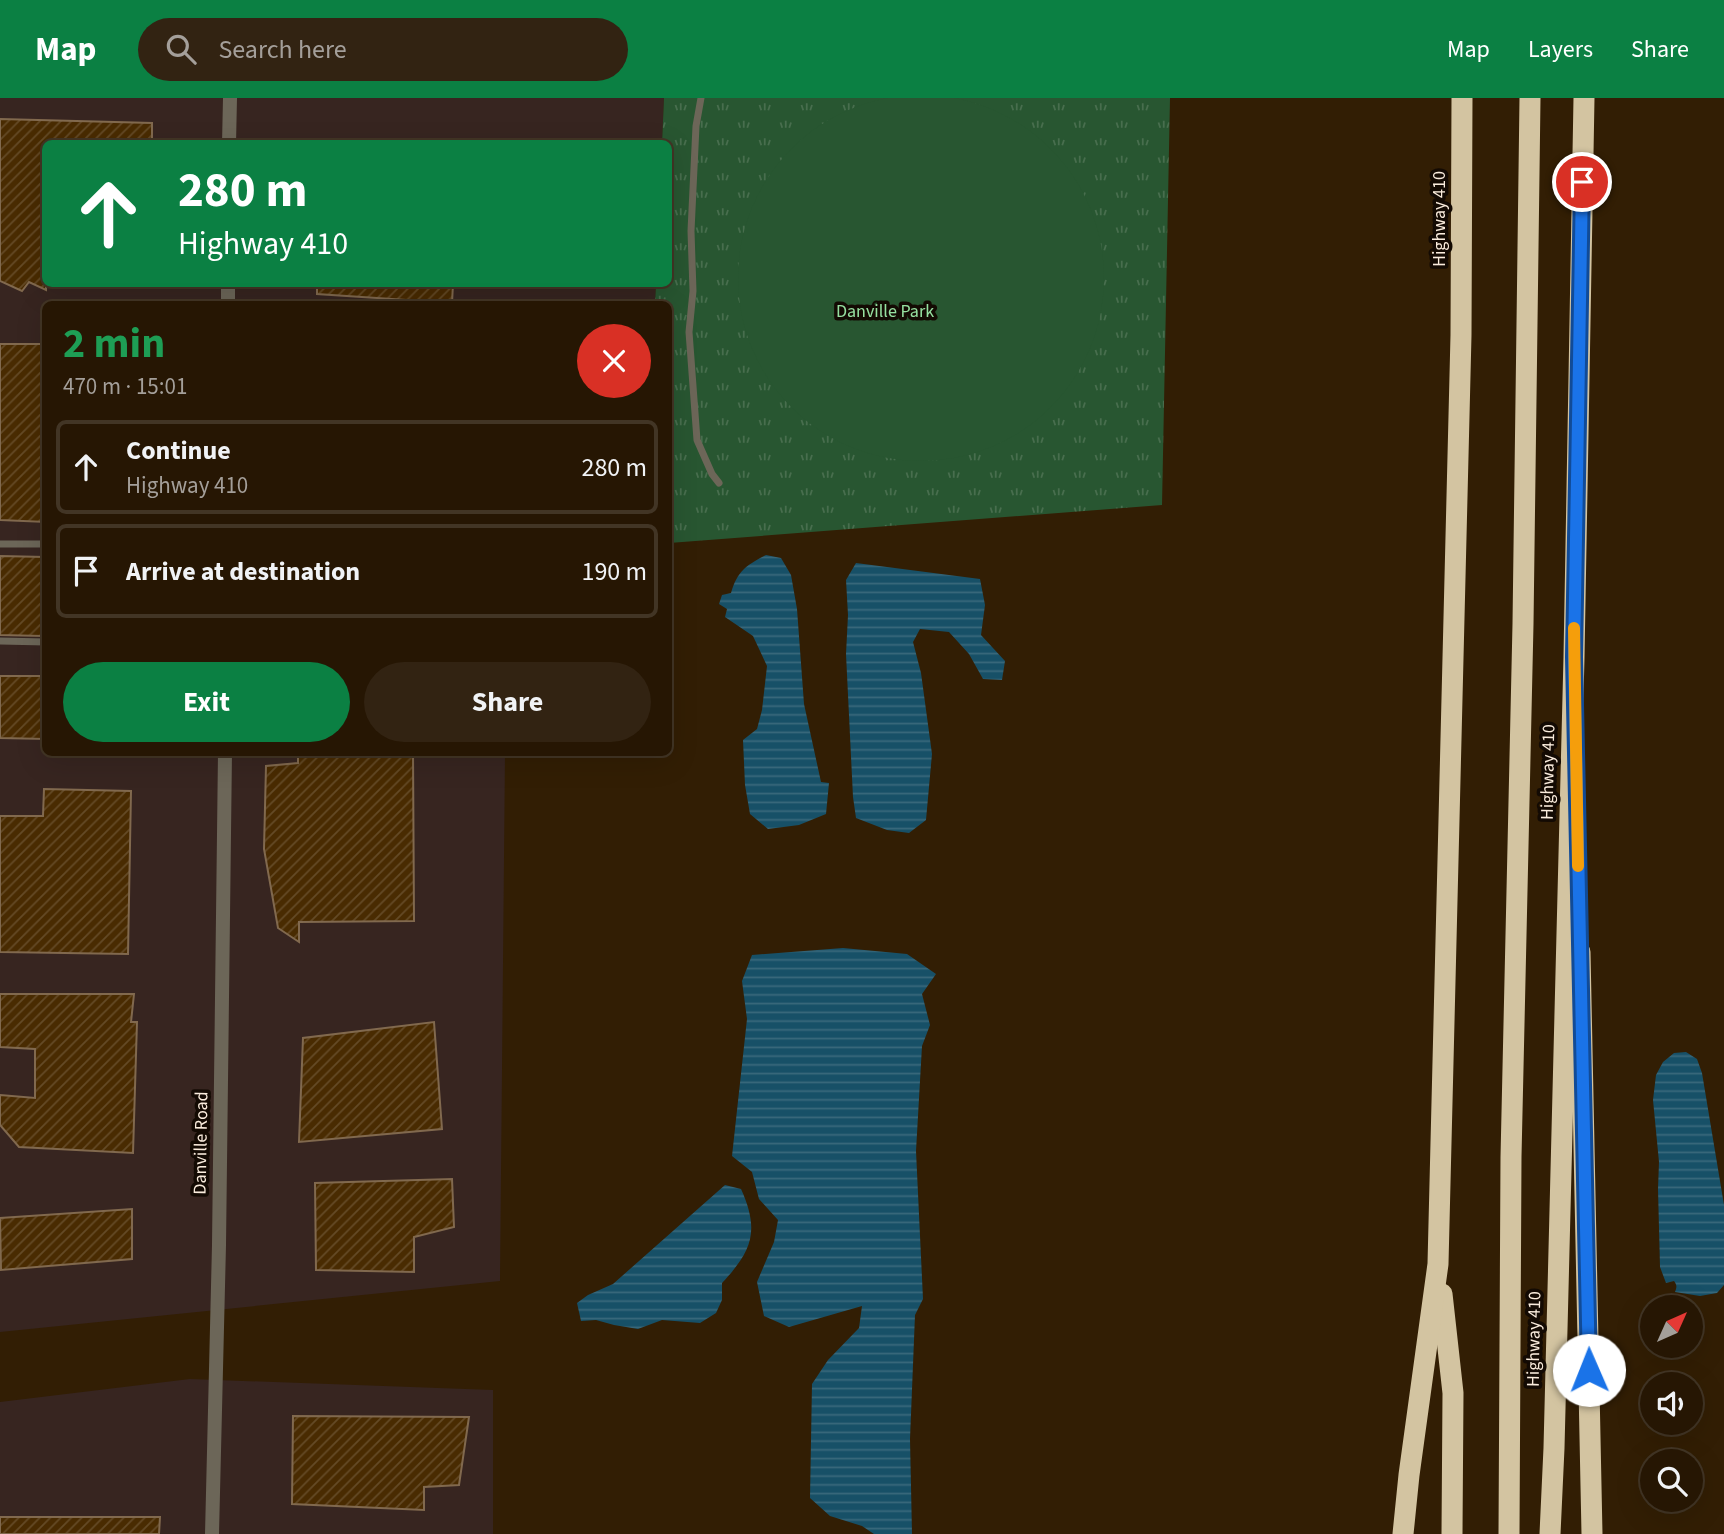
<!DOCTYPE html>
<html lang="en">
<head>
<meta charset="utf-8">
<style>
  :root { --surface:#261603; --page:#322312; --text:#f1f3f6; --muted:#a49f9a; --line:#423525; --accent:#0b8043 }
  body { margin:0; font-family:"Source Sans 3",sans-serif; background:var(--page); color:var(--text); height:100vh; display:flex; flex-direction:column; font-size:26px; white-space:nowrap }
  * { box-sizing:border-box; margin:0 }
  p { font-size:23px; color:var(--muted) }
  .icon { flex:none; width:38px; height:38px; fill:none; stroke:currentColor; stroke-width:2; stroke-linecap:round; stroke-linejoin:round }
  .map { position:relative; flex:1; overflow:hidden }
  .drawer { position:absolute; left:42px; top:203px; width:630px; height:455px; display:flex; flex-direction:column; background:var(--surface); border-radius:10px; box-shadow:0 7px 28px #0002,0 0 0 2px var(--line) }
  .drawer>* { flex:none }
  .hud { position:absolute; left:42px; top:42px; width:630px; height:147px; border-radius:10px; box-shadow:0 7px 28px #0002,0 0 0 2px var(--line); background:#0b8043; color:#fff; overflow:hidden }
  .needle { width:46px; rotate:45deg }
  .buttons { position:absolute; left:1640px; top:1197px; display:grid; gap:14px }
  .buttons a { display:grid; place-items:center; width:63px; height:63px; border-radius:50%; background:var(--surface); box-shadow:0 7px 28px #0002,0 0 0 2px var(--line); font-size:35px }
  .pin { position:absolute; display:grid; place-items:center; width:60px; height:60px; color:#fff; margin:-30px; border:4px solid #fff; border-radius:50%; box-shadow:0 2px 7px #0007 }
  .me { position:absolute; width:77px; margin:-38px; rotate:359deg; stroke-linejoin:round; filter:drop-shadow(0 0 5px #0008) }
  .turn { display:flex; align-items:center; gap:24px; height:147px; padding:0 21px; font-size:32px }
  .turn .icon { width:91px; height:91px; stroke-width:2.5 }
  .turn b { display:block; font-size:49px; line-height:60px }
  .round { display:grid; place-items:center; flex:none; width:74px; height:74px; border-radius:37px; background:var(--page) }
  .headline { display:flex; align-items:center; justify-content:space-between; height:119px; padding:0 21px }
  h1 { font-size:42px; font-weight:700; line-height:52px; color:#1e9e55 }
  .action { display:flex; gap:14px; margin-top:auto; padding:14px 21px }
  .action a { flex:1; height:80px; border-radius:42px; background:var(--accent); color:#fff; font-size:28px; font-weight:700; line-height:80px; text-align:center }
  .action a+a { background:var(--page); color:var(--text) }
  ul { padding:0; list-style:none }
  li { display:flex; align-items:center; gap:21px; height:94px; margin:0 14px 10px; padding:0 7px; border:4px solid var(--line); border-radius:10px }
  li div { flex:1 }
  li b { display:block; font-size:26px }
  li em { font-style:normal }
  header { display:flex; align-items:center; gap:42px; box-sizing:border-box; height:98px; padding:0 35px; background:var(--accent); color:#fff }
  header strong { font-size:33px }
  nav { display:flex; gap:38px; margin-inline-start:auto; font-size:24px }
  .search { width:490px; height:63px; background:var(--page); display:flex; align-items:center; gap:18px; box-sizing:border-box; padding:0 24px; border-radius:38px; color:var(--muted); font-size:26px }
  .map>svg:first-child { display:block }
  .industrial { fill:#372520 }
  .park { fill:url(#park-tufts) }
  .pitch { fill:#285631 }
  .water { fill:url(#water-rules) }
  .building { fill:url(#building-hatch); stroke:#81694e; stroke-width:2 }
  .lines { fill:none; stroke-linecap:round; stroke-linejoin:round }
  .lane { stroke:#6c6658; stroke-width:7 }
  .street { stroke:#6c6658; stroke-width:14 }
  .highway { stroke:#d3c4a1; stroke-width:21 }
  .route-casing { stroke:#114b97; stroke-width:18 }
  .route { stroke:#1a73e8; stroke-width:12 }
  .slow { stroke:#f59e0b; stroke-width:12 }
  .labels { text-anchor:middle; dominant-baseline:central; stroke-width:7; stroke-linejoin:round; paint-order:stroke }
  .street-label { font-size:18px; fill:#faecdd; stroke:#130a03 }
  .park-label { font-size:18px; fill:#96e1a1; stroke:#130a03 }
</style>
</head>
<body>
<header>
<strong>Map</strong>
<div class="search"><svg class="icon" aria-label="search" viewBox="0 0 24 24"><circle cx="10" cy="10" r="6"/><path d="M15 15l6 6"/></svg>Search here</div>
<nav><a>Map</a><a>Layers</a><a>Share</a></nav>
</header>
<div class="map">
<svg width="1724" height="1436" viewBox="0 0 1724 1436">
  <defs>
    <pattern id="park-tufts" width="24" height="20" patternUnits="userSpaceOnUse" patternTransform="scale(1.75)"><rect width="24" height="20" fill="#285631"/><path d="M3 7l-1-3M5 7V3M7 7l1-3M15 17l-1-3M17 17v-4M19 17l1-3" fill="none" stroke="#486e4e"/></pattern>
    <pattern id="water-rules" width="6" height="5" patternUnits="userSpaceOnUse" patternTransform="scale(1.75)"><rect width="6" height="5" fill="#175067"/><path d="M0 2.5h6" fill="none" stroke="#3a697c"/></pattern>
    <pattern id="building-hatch" width="6" height="6" patternUnits="userSpaceOnUse" patternTransform="scale(1.75)"><rect width="6" height="6" fill="#492b01"/><path d="M-1 1l2-2M0 6l6-6M5 7l2-2" fill="none" stroke="#644a26"/></pattern>
  </defs>
  <rect width="100%" height="100%" fill="#321e04"/>
  <!-- industrial -->
  <g class="industrial">
    <path d="M 0,0 L 664,0 L 662,45 L 46,46 L 46,186 L 656,186 L 655,206 L 46,206 L 46,654 L 505,655 L 500,1183 L 0,1234 Z"/>
    <path d="M 190,1281 L 493,1292 L 493,1436 L 0,1436 L 0,1304 Z"/>
  </g>
  <!-- park -->
  <path class="park" d="M 664,0 L 1170,0 L 1162,407 L 669,445 L 668,206 L 655,206 L 656,186 L 668,186 L 668,46 L 662,45 Z"/>
  <!-- pitch -->
  <circle class="pitch" cx="921" cy="180" r="183"/>
  <!-- water -->
  <g class="water">
    <path d="M 766,457 L 781,460 L 791,477 L 797,511 L 804,606 L 821,684 L 829,685 L 826,716 L 799,727 L 768,731 L 750,716 L 745,687 L 743,642 L 757,631 L 762,612 L 767,568 L 753,538 L 725,519 L 727,511 L 719,506 L 722,497 L 731,495 C 738,472 746,468 766,457 Z"/>
    <path d="M 856,465 L 980,481 L 985,507 L 981,537 L 1005,563 L 1002,582 L 983,581 L 969,556 L 949,534 L 920,531 L 913,544 L 921,575 L 932,656 L 926,722 L 909,735 L 887,732 L 856,720 L 853,699 L 846,556 L 848,517 L 846,482 Z"/>
    <path d="M 843,850 L 907,856 L 936,876 L 922,896 L 930,927 L 922,948 L 916,1053 L 923,1201 L 915,1217 L 910,1341 L 912,1436 L 874,1436 L 862,1428 L 830,1418 L 810,1400 L 812,1286 L 828,1262 L 859,1230 L 862,1208 L 789,1229 L 764,1218 L 757,1184 L 774,1144 L 778,1122 L 759,1101 L 752,1074 L 732,1058 L 747,921 L 742,883 L 752,857 Z"/>
    <path d="M 1686,954 L 1697,961 L 1702,975 L 1724,1107 L 1724,1187 L 1717,1195 L 1700,1198 L 1675,1194 C 1677,1189 1677,1187 1674,1183 L 1666,1185 L 1660,1169 L 1658,1091 L 1659,1064 L 1653,1002 L 1656,977 L 1663,964 L 1674,955 Z"/>
    <path d="M 725,1087 L 741,1091 C 760,1133 752,1153 722,1185 L 722,1202 L 716,1215 L 700,1225 L 662,1222 L 638,1231 L 614,1227 L 596,1222 L 581,1223 L 577,1205 L 588,1197 L 613,1186 Z"/>
  </g>
  <!-- building -->
  <g class="building">
    <path d="M 0,21 L 152,25 L 152,46 L 46,46 L 46,192 L 29,184 L 22,193 L 0,183 Z"/>
    <path d="M 317,186 L 453,186 L 452,205 L 317,196 Z"/>
    <path d="M 0,246 L 46,246 L 46,424 L 0,422 Z"/>
    <path d="M 0,458 L 45,459 L 43,538 L 0,537 Z"/>
    <path d="M 0,578 L 46,578 L 46,641 L 0,640 Z"/>
    <path d="M 298,654 L 413,654 L 414,823 L 299,824 L 299,844 L 278,830 L 264,751 L 266,668 L 298,665 Z"/>
    <path d="M 44,691 L 131,693 L 128,856 L 0,854 L 0,718 L 43,718 Z"/>
    <path d="M 0,896 L 134,896 L 131,924 L 137,924 L 133,1055 L 19,1049 L 0,1027 L 0,997 L 35,1000 L 35,951 L 0,949 Z"/>
    <path d="M 434,924 L 442,1031 L 299,1044 L 303,940 Z"/>
    <path d="M 452,1081 L 454,1129 L 414,1139 L 414,1174 L 316,1172 L 315,1085 Z"/>
    <path d="M 132,1111 L 132,1161 L 1,1172 L 0,1120 Z"/>
    <path d="M 293,1318 L 469,1319 L 459,1387 L 424,1389 L 424,1412 L 292,1406 Z"/>
    <path d="M 0,1419 L 160,1419 L 159,1436 L 0,1436 Z"/>
  </g>
  <g class="lines">
    <!-- lane -->
    <g class="lane">
      <path d="M 701,0 L 696,28 L 691,133 L 693,193 L 689,234 L 697,342 L 712,376 L 719,385"/>
      <path d="M 0,446 L 46,446"/>
      <path d="M 0,543 L 46,544"/>
    </g>
    <!-- street -->
    <g class="street">
      <path d="M 229,46 L 230,0"/>
      <path d="M 228,206 L 228,186"/>
      <path d="M 212,1436 L 219,1147 L 225,654"/>
    </g>
    <!-- highway -->
    <g class="highway">
      <path d="M 1580,854 L 1592,1436"/>
      <path d="M 1442,1196 L 1453,1295 L 1452,1436"/>
      <path d="M 1403,1436 L 1409,1377 L 1438,1166 L 1461,237 L 1462,0"/>
      <path d="M 1509,1436 L 1511,1059 L 1523,526 L 1530,0"/>
      <path d="M 1550,1436 L 1554,1350 L 1574,559 L 1584,0"/>
    </g>
  </g>
  <g class="lines">
    <!-- route casing -->
    <g class="route-casing">
      <path id="route" d="M 1582,84 L 1574,559 L 1589,1272"/>
    </g>
    <!-- route -->
    <use href="#route" class="route"/>
    <!-- slow -->
    <path class="slow" d="M 1574,530 L 1578,768"/>
  </g>
  <g class="labels">
    <!-- street labels -->
    <g class="street-label">
      <text transform="translate(1439 121) rotate(-90)">Highway 410</text>
      <text transform="translate(1548 674) rotate(-89)">Highway 410</text>
      <text transform="translate(201 1045) rotate(-89)">Danville Road</text>
      <text transform="translate(1534 1241) rotate(-89)">Highway 410</text>
    </g>
    <!-- park labels -->
    <g class="park-label">
      <text x="885" y="213">Danville Park</text>
    </g>
  </g>
</svg>
<div class="buttons">
<a><svg class="needle" viewBox="-14 -14 28 28"><path d="M0-13l5 13h-10z" fill="#e53935"/><path d="M0 13l5-13h-10z" fill="#a49f9a"/></svg></a>
<a><svg class="icon" aria-label="sound" viewBox="0 0 24 24"><path d="M4 9h4l5-4v14l-5-4H4zM17 9q2 3 0 6"/></svg></a>
<a><svg class="icon" aria-label="search" viewBox="0 0 24 24"><circle cx="10" cy="10" r="6"/><path d="M15 15l6 6"/></svg></a>
</div>
<div class="pin" style="left:1582px;top:84px;background:#d93025"><svg class="icon" aria-label="arrive" viewBox="0 0 24 24"><path d="M6 21V4h12l-3 4 3 4H6"/></svg></div>
<svg class="me" style="left:1589px;top:1272px" viewBox="-20 -20 40 40"><circle r="19" fill="#fff"/><path d="M0-13L10 11 0 6-10 11z" fill="#1a73e8"/></svg>
<div class="hud">
<div class="turn"><svg class="icon" aria-label="ahead" viewBox="0 0 24 24"><path d="M12 20V5M6 11l6-6 6 6"/></svg><div><b>280 m</b>Highway 410</div></div>
</div>
<section class="drawer">
<div class="headline"><div><h1>2 min</h1><p>470 m · 15:01</p></div><a class="round" style="background:#d93025;color:#fff"><svg class="icon" aria-label="close" viewBox="0 0 24 24"><path d="M6 6l12 12M18 6L6 18"/></svg></a></div>
<ul>
<li><svg class="icon" aria-label="ahead" viewBox="0 0 24 24"><path d="M12 20V5M6 11l6-6 6 6"/></svg><div><b>Continue</b><p>Highway 410</p></div><em>280 m</em></li>
<li><svg class="icon" aria-label="arrive" viewBox="0 0 24 24"><path d="M6 21V4h12l-3 4 3 4H6"/></svg><div><b>Arrive at destination</b></div><em>190 m</em></li>
</ul>
<div class="action"><a>Exit</a><a>Share</a></div>
</section>
</div>
</body>
</html>
